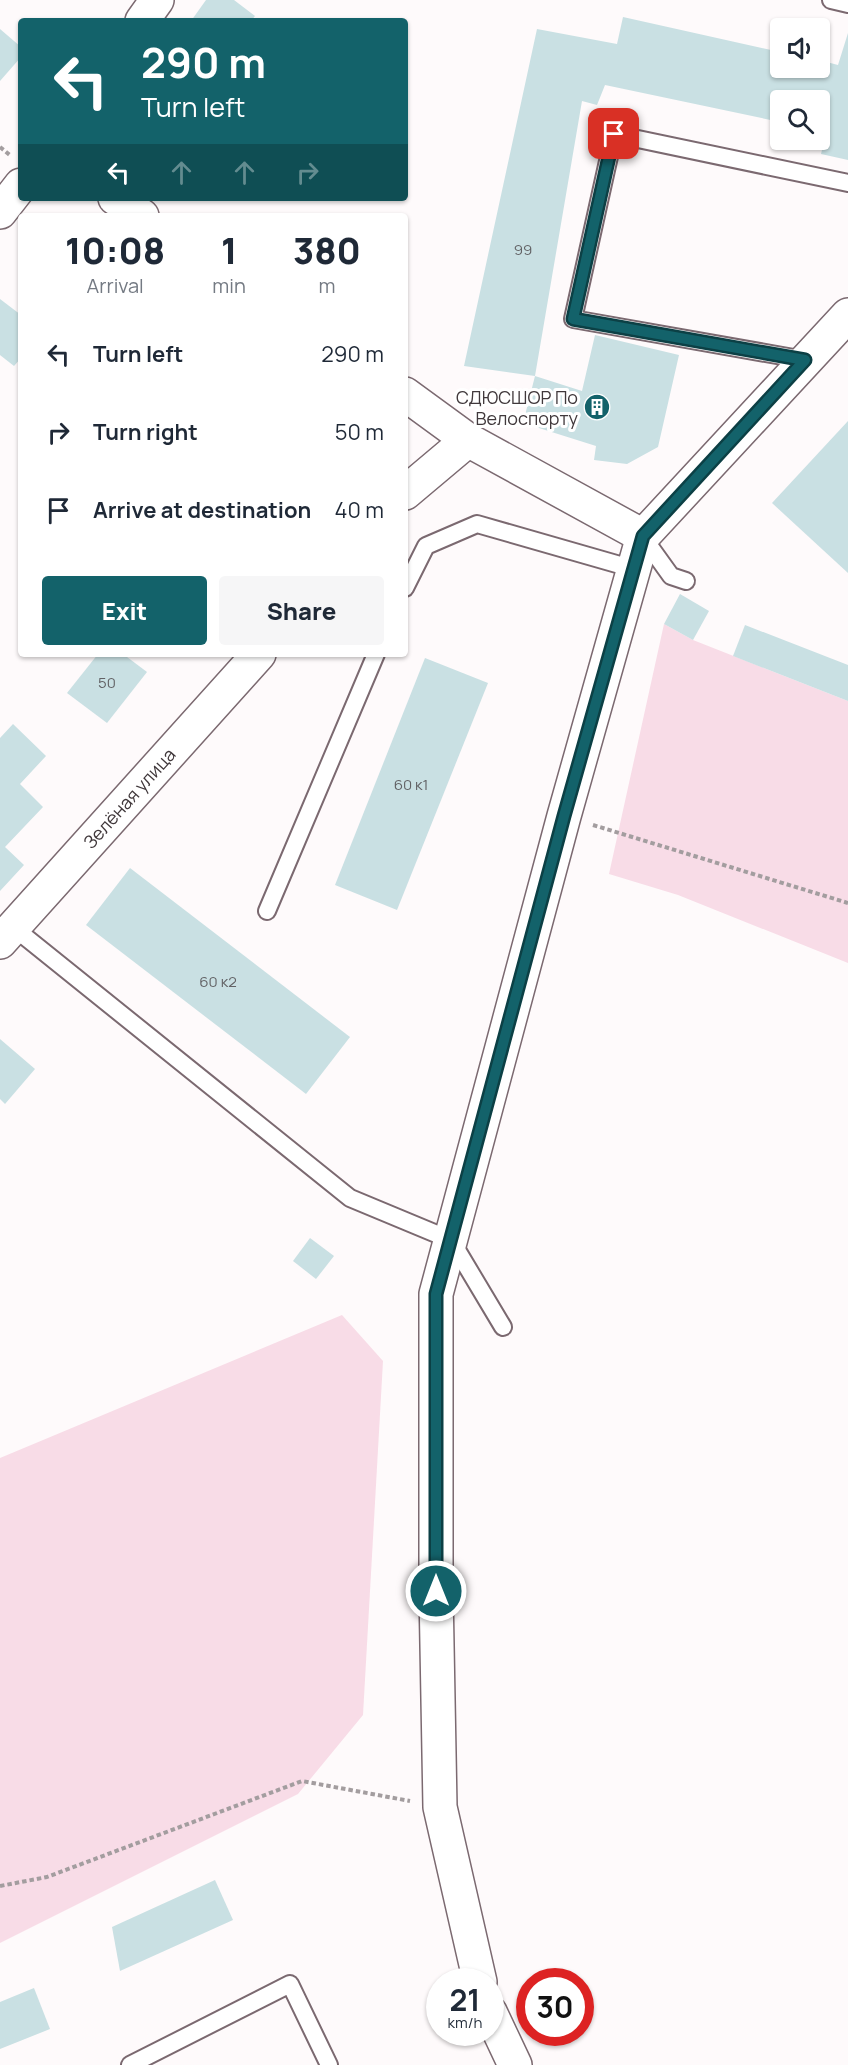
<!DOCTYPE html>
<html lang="en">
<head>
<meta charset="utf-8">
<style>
  :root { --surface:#fff; --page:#f6f6f7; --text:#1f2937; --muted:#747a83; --accent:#13626a }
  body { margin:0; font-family:Manrope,sans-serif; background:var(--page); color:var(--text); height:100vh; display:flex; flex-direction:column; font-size:22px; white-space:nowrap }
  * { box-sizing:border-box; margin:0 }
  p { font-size:20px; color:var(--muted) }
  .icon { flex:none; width:33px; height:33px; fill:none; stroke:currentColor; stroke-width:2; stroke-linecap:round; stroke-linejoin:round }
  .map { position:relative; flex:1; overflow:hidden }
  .details { position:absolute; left:18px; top:213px; width:390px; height:444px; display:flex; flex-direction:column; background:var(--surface); border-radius:6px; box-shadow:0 2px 4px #0004 }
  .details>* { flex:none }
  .guide { position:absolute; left:18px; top:18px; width:390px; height:183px; border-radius:6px; box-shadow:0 2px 4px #0004; background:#13626a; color:#fff; overflow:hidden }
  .controls { position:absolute; left:770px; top:18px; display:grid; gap:12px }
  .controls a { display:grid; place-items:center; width:60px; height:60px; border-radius:6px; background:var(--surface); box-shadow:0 2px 4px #0004; font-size:30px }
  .speed { position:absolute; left:426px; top:1968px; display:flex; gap:12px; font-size:30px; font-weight:700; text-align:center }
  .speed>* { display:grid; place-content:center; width:78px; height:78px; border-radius:50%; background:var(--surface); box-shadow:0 2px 4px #0004; line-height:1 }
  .speed small { font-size:15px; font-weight:400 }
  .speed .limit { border:9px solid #d22; background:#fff; color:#111 }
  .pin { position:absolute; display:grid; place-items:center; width:51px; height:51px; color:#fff; margin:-26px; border-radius:12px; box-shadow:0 3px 9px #0006 }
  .me { position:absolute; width:66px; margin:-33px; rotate:0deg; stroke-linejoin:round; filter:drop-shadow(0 0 4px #0008) }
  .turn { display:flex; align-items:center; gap:21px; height:126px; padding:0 24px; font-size:27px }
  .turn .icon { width:78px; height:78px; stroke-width:2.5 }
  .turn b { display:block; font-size:42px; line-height:51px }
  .lanes { display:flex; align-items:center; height:57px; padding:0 24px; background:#0003; justify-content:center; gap:30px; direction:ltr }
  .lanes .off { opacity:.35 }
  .eta { display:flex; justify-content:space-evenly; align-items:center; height:102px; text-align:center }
  .eta b { font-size:36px; font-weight:800; line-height:42px }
  .cta { display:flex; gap:12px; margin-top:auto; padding:12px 24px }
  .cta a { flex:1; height:69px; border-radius:6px; background:var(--accent); color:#fff; font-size:24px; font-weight:800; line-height:69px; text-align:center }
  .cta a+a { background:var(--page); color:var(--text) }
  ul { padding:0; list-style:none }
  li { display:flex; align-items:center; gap:18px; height:78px; padding:0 24px }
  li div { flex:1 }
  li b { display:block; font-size:22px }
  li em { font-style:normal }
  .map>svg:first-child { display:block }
  .green { fill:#f8dce7 }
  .building { fill:#c9e0e3 }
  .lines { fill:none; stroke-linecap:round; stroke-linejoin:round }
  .service-casing { stroke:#7b6970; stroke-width:20 }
  .minor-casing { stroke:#7b6970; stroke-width:36 }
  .path { stroke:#a39d9f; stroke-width:4; stroke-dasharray:4.5 3; stroke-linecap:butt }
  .service { stroke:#fff; stroke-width:16 }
  .minor { stroke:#fff; stroke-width:33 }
  .route-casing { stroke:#0c4045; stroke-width:15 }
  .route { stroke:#13626a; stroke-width:10 }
  .labels { text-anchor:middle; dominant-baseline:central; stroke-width:6; stroke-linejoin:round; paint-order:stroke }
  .number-label { font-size:15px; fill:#626265 }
  .poi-label { font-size:18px; fill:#40383b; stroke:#fff; text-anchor:end }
  .street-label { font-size:18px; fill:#40383b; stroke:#fff }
</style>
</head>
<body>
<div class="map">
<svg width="848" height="2065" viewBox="0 0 848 2065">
  <rect width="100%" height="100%" fill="#fefafb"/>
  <!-- green -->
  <g class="green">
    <path d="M 664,624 L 693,640 L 848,701 L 848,963 L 678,895 L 609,874 Z"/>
    <path d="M 342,1315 L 383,1361 L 363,1715 L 298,1794 L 0,1943 L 0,1458 Z"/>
  </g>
  <!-- building -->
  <g class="building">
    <path d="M 206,0 L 234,0 L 255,16 L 251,21 L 191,21 Z"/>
    <path d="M 623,17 L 780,52 L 780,68 L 819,68 L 819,60 L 838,65 L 848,33 L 848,160 L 821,154 L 826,133 L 819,131 L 819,100 L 780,100 L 780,122 L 605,85 L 597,105 L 582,101 L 535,376 L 582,391 L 595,335 L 679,355 L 658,447 L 627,464 L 594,460 L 596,446 L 523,423 L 535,376 L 464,366 L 537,29 L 617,44 Z"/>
    <path d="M 0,29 L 21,47 L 21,57 L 0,81 Z"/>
    <path d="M 0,299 L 21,315 L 21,358 L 14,366 L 0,355 Z"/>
    <path d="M 848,421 L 848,573 L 772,503 Z"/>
    <path d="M 680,594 L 709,611 L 693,640 L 664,624 Z"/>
    <path d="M 745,625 L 848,665 L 848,701 L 733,656 Z"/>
    <path d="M 98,654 L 123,654 L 147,672 L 107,723 L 67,693 Z"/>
    <path d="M 425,658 L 488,683 L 397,910 L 335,885 Z"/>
    <path d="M 13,724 L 46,756 L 20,784 L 43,807 L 5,847 L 24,865 L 0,891 L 0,738 Z"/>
    <path d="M 130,868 L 350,1037 L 306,1094 L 86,925 Z"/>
    <path d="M 0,1039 L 35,1069 L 5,1104 L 0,1099 Z"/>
    <path d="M 310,1238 L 334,1256 L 316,1279 L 293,1261 Z"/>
    <path d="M 215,1880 L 233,1920 L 120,1971 L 112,1927 Z"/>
    <path d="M 34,1988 L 50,2029 L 0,2049 L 0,2002 Z"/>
  </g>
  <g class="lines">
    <!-- service casing -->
    <g class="service-casing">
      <g id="service">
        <path d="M 831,0 L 848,4"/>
        <path d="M 805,360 L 573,319 L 614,134 L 848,183"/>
        <path d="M 643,537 L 671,576 L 686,581"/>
        <path d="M 405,588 L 426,546 L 477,524 L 634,569"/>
        <path d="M 267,911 L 376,654"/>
        <path d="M 13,927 L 350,1198 L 451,1240 L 503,1327"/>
        <path d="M 130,2065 L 290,1984 L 329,2065"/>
      </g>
    </g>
    <!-- minor casing -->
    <g class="minor-casing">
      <g id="minor">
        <path d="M 142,21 L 157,0"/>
        <path d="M 115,198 L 142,216"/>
        <path d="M 0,212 L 21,185"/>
        <path d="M 405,394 L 468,440 L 643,536"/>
        <path d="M 405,493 L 468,440"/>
        <path d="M 0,942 L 259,654"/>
        <path d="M 480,1982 L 440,1807 L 436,1591 L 436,1294 L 564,816 L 643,536 L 848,315"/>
        <path d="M 490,2012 L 515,2065"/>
      </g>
    </g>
    <!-- path -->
    <g class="path">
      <path d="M 0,147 L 11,156"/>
      <path d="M 593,825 L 848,903"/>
      <path d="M 0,1886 L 47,1877 L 302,1781 L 410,1801"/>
    </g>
    <!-- service -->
    <use href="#service" class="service"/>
    <!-- minor -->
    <use href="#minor" class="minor"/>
  </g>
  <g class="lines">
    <!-- route casing -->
    <g class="route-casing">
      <path id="route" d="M 436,1591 L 436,1294 L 564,816 L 643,536 L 805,360 L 573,319 L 614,134"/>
    </g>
    <!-- route -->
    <use href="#route" class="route"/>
  </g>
  <!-- icons -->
  <defs>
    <g id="building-disc" transform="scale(1.35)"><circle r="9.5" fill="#13626a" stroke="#fff"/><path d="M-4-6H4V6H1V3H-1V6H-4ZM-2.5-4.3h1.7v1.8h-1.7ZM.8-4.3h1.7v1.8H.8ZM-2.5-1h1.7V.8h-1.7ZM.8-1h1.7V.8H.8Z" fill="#fff"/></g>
  </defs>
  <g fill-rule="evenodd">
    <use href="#building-disc" x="597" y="407"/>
  </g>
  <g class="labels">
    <!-- number labels -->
    <g class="number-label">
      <text x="523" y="249">99</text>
      <text x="107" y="682">50</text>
      <text x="411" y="784">60 к1</text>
      <text x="218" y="981">60 к2</text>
    </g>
    <!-- poi labels -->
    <g class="poi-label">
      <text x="578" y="397">СДЮСШОР По<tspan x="578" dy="21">Велоспорту</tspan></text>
    </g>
    <!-- street labels -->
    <g class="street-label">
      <text transform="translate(129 798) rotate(-48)">Зелёная улица</text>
    </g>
  </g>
</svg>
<div class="controls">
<a><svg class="icon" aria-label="sound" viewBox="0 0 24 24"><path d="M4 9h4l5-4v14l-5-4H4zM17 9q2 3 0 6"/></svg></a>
<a><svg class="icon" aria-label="search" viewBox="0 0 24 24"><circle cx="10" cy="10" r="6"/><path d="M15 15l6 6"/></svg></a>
</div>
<div class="speed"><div>21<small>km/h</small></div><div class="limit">30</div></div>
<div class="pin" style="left:614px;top:134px;background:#d93025"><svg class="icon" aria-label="arrive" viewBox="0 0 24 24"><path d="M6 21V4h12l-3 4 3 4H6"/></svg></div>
<svg class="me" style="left:436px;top:1591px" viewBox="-20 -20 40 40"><circle r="17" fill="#13626a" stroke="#fff" stroke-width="3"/><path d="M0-11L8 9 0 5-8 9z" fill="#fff"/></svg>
<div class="guide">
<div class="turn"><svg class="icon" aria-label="left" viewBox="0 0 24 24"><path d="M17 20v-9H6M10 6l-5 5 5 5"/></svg><div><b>290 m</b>Turn left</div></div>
<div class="lanes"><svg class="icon" aria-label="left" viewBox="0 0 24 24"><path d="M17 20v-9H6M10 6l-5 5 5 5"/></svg><svg class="icon off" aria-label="ahead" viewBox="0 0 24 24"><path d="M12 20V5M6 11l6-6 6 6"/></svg><svg class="icon off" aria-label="ahead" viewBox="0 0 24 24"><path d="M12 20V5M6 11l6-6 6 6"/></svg><svg class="icon off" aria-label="right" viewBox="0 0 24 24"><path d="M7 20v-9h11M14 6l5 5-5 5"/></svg></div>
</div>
<section class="details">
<div class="eta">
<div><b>10:08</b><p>Arrival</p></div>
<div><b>1</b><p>min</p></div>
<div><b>380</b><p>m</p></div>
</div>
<ul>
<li><svg class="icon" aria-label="left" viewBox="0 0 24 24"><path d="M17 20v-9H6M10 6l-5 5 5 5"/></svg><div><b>Turn left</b></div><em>290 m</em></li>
<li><svg class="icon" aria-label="right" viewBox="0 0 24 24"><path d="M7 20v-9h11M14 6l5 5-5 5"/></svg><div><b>Turn right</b></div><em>50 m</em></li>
<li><svg class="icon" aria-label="arrive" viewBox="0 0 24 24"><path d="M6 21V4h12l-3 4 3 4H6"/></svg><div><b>Arrive at destination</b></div><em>40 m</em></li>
</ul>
<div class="cta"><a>Exit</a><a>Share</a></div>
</section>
</div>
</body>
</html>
